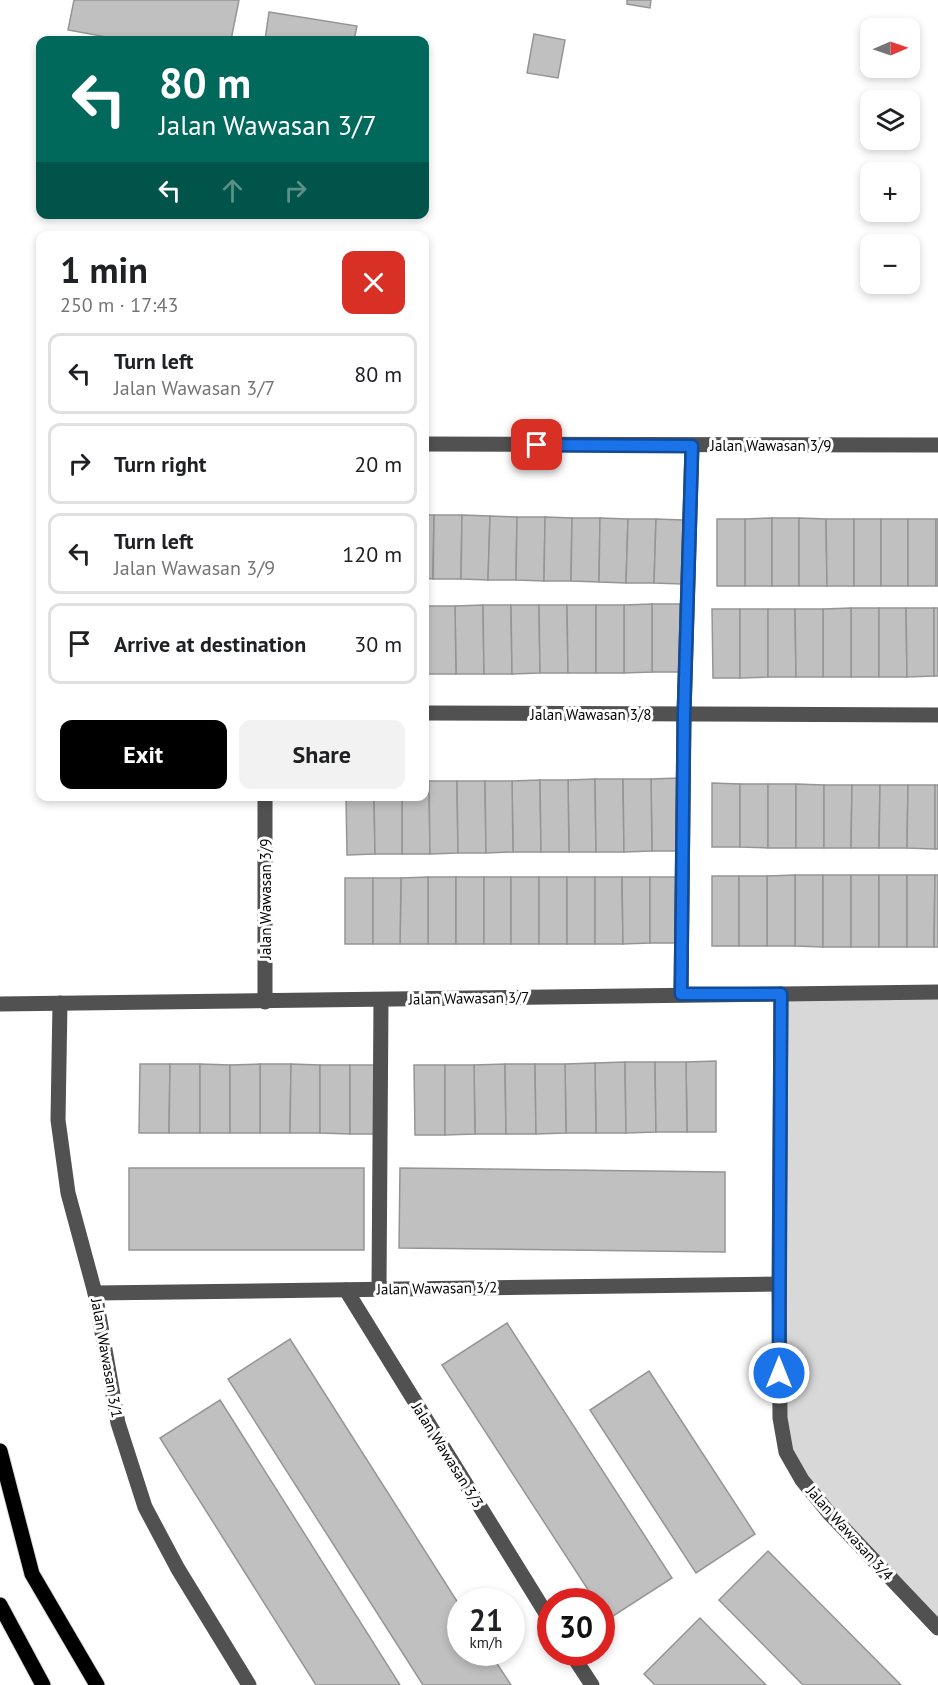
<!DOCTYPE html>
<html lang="en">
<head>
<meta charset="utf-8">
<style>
  :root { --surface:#fff; --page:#f2f2f2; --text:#202124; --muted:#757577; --line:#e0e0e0; --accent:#000 }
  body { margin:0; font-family:"PT Sans",sans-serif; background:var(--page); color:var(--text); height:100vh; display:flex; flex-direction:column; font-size:22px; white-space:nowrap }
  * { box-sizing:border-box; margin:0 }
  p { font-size:20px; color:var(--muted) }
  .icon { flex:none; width:33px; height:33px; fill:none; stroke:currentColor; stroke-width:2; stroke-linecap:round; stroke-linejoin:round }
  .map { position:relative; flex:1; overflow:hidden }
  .panel { position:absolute; left:36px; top:231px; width:393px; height:570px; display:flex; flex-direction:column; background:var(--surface); border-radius:12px; box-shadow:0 3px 9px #0003 }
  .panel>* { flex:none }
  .guide { position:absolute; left:36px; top:36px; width:393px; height:183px; border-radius:12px; box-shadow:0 3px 9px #0003; background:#00695c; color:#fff; overflow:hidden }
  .needle { width:39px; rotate:88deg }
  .fabs { position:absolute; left:860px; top:18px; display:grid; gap:12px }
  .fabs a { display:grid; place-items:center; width:60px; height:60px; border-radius:12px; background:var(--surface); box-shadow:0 3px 9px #0003; font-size:30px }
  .speed { position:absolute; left:447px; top:1588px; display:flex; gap:12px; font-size:30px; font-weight:700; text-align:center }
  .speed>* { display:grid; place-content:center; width:78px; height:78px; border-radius:50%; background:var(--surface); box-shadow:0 3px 9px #0003; line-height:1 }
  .speed small { font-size:15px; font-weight:400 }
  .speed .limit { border:9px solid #d22; background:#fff; color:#111 }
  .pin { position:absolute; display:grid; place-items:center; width:51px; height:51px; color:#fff; margin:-26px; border-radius:12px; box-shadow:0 3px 9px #0006 }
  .me { position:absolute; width:66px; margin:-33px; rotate:0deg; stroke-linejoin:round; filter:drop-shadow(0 0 4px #0008) }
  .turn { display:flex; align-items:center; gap:21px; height:126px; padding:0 24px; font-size:27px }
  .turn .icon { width:78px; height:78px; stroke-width:2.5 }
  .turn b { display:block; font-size:42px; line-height:51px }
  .lanes { display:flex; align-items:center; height:57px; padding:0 24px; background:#0003; justify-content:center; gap:30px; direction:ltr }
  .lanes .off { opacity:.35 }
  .round { display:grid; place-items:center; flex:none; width:63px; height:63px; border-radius:12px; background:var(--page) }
  .headline { display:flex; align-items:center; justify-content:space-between; height:102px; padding:0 24px }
  h1 { font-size:36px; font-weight:800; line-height:45px }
  .button { display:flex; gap:12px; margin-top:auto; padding:12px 24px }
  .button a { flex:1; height:69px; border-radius:12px; background:var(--accent); color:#fff; font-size:24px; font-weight:800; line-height:69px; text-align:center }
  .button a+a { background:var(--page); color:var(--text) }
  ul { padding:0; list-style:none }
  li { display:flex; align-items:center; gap:18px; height:81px; margin:0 12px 9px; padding:0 12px; border:3px solid var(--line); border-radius:12px }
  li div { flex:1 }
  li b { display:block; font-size:22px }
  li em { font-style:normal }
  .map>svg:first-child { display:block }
  .green { fill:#d8d8d8 }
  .building { fill:#c0c0c0; stroke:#959595; stroke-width:1.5 }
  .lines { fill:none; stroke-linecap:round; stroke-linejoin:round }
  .major-casing { stroke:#dbdbdb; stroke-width:17 }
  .minor { stroke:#515151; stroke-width:15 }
  .major { stroke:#000; stroke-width:15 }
  .route-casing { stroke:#114b97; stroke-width:15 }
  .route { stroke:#1a73e8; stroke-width:10 }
  .labels { text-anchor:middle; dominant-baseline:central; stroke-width:6; stroke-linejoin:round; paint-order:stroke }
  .street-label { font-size:15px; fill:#000; stroke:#fff }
</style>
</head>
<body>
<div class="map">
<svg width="938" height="1685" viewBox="0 0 938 1685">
  <rect width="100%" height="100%" fill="#fff"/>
  <!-- green -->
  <path class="green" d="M 781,994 L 938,994 L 938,1628 L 786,1452 Z"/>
  <!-- building -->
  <g class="building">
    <path d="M 74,0 L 239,0 L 231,40 L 123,40 L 68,30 Z"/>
    <path d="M 627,0 L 651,0 L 650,8 L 627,4 Z"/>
    <path d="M 269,12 L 357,26 L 354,40 L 265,40 Z"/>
    <path d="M 534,34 L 565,40 L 558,78 L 527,73 Z"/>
    <path d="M 424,515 L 434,515 L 433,579 L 424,578 Z"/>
    <path d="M 434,515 L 462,515 L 461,579 L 433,579 Z"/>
    <path d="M 462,515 L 490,516 L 488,580 L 461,579 Z"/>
    <path d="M 490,516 L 517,517 L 516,580 L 488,580 Z"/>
    <path d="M 517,517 L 545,517 L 544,581 L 516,580 Z"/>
    <path d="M 545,517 L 572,518 L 571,581 L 544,581 Z"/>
    <path d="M 572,518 L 600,518 L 599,582 L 571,581 Z"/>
    <path d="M 600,518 L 628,519 L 626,583 L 599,582 Z"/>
    <path d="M 772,518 L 772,586 L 745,586 L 745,519 Z"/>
    <rect x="772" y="518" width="27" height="68"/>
    <path d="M 799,518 L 826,519 L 827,586 L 799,586 Z"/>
    <path d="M 628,519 L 656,519 L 654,583 L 626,583 Z"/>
    <path d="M 656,519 L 683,520 L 682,584 L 654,583 Z"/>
    <rect x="717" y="519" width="28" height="67"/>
    <path d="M 826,519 L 854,519 L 854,586 L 827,586 Z"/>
    <rect x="854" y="519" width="27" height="67"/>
    <rect x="881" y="519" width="27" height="67"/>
    <rect x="908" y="519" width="28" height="67"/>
    <rect x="936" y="519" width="2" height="67"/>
    <path d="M 652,604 L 680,604 L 681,672 L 652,672 Z"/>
    <path d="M 652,604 L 652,672 L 624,673 L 624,605 Z"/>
    <path d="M 483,605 L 484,674 L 456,674 L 455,606 Z"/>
    <path d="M 483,605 L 511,605 L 512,674 L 484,674 Z"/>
    <path d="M 511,605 L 539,605 L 540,673 L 512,674 Z"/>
    <path d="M 539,605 L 567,605 L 568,673 L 540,673 Z"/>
    <path d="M 567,605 L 596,605 L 596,673 L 568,673 Z"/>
    <rect x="596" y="605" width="28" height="68"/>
    <rect x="424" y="606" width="3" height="68"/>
    <path d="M 427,606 L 455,606 L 456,674 L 427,674 Z"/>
    <rect x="851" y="608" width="28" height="69"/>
    <path d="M 851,608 L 851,677 L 823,677 L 823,609 Z"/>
    <path d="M 879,608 L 906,608 L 907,677 L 879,677 Z"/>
    <path d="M 906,608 L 934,608 L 934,676 L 907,677 Z"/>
    <rect x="934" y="608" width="4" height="68"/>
    <path d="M 712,609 L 740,609 L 740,678 L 713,678 Z"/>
    <path d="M 740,609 L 768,609 L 768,677 L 740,678 Z"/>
    <path d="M 768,609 L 795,609 L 796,677 L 768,677 Z"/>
    <path d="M 795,609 L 823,609 L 823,677 L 796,677 Z"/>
    <path d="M 679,778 L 679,851 L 652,851 L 651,779 Z"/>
    <path d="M 595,779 L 596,852 L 569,852 L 568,780 Z"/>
    <path d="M 595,779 L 623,779 L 624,852 L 596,852 Z"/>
    <path d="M 623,779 L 651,779 L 652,851 L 624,852 Z"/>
    <path d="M 540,780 L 541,852 L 513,852 L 512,781 Z"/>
    <path d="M 540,780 L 568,780 L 569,852 L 541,852 Z"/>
    <path d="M 429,781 L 430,854 L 402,854 L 402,796 L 424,796 L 424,782 Z"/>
    <path d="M 429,781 L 457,781 L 458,853 L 430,854 Z"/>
    <path d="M 457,781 L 485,781 L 486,853 L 458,853 Z"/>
    <path d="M 485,781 L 512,781 L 513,852 L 486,853 Z"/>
    <path d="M 712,783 L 740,784 L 740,847 L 712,847 Z"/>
    <path d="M 740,784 L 768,784 L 768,848 L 740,847 Z"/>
    <rect x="768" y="784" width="28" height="64"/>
    <path d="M 796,784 L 824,785 L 824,848 L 796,848 Z"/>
    <path d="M 824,785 L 852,785 L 851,848 L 824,848 Z"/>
    <path d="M 852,785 L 880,785 L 879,848 L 851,848 Z"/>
    <path d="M 880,785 L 908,785 L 907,848 L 879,848 Z"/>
    <path d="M 908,785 L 935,785 L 935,849 L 907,848 Z"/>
    <rect x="935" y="785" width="3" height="64"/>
    <path d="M 346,796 L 374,796 L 375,854 L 347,855 Z"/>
    <path d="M 374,796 L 402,796 L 402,854 L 375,854 Z"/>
    <path d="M 795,875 L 823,875 L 823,947 L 795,946 Z"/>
    <path d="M 795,875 L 795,946 L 767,946 L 767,876 Z"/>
    <rect x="823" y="875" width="28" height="72"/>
    <rect x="851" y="875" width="28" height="72"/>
    <rect x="879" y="875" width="28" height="72"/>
    <path d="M 907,875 L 935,875 L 934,947 L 907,947 Z"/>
    <path d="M 935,875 L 938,875 L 938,947 L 934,947 Z"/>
    <rect x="712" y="876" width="27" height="70"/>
    <rect x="739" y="876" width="28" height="70"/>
    <rect x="428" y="877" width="28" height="67"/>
    <path d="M 428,877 L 428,944 L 400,944 L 401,878 Z"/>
    <rect x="456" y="877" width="28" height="67"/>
    <rect x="484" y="877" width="27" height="67"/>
    <rect x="511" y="877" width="28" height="67"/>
    <rect x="539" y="877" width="28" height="67"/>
    <rect x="567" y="877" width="28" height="67"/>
    <path d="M 595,877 L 622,877 L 623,944 L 595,944 Z"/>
    <path d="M 622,877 L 650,877 L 650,943 L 623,944 Z"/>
    <rect x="650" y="877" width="28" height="66"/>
    <rect x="345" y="878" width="28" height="66"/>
    <path d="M 373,878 L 401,878 L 400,944 L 373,944 Z"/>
    <path d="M 716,1061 L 716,1132 L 687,1132 L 686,1062 Z"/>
    <path d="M 625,1062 L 626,1133 L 596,1133 L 595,1063 Z"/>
    <path d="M 625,1062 L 655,1062 L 656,1132 L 626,1133 Z"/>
    <path d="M 655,1062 L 686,1062 L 687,1132 L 656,1132 Z"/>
    <path d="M 595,1063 L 596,1133 L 566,1133 L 565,1064 Z"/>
    <path d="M 140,1064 L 170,1064 L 169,1133 L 139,1133 Z"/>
    <path d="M 170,1064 L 200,1064 L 200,1133 L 169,1133 Z"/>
    <path d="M 200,1064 L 230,1065 L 230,1133 L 200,1133 Z"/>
    <path d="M 260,1064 L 291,1064 L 290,1133 L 260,1133 Z"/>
    <path d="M 260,1064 L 260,1133 L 230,1133 L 230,1065 Z"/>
    <path d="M 291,1064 L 320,1065 L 320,1133 L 290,1133 Z"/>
    <path d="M 505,1064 L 506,1134 L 475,1134 L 474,1065 Z"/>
    <path d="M 505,1064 L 535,1064 L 536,1134 L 506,1134 Z"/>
    <path d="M 535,1064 L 565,1064 L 566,1133 L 536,1134 Z"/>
    <path d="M 320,1065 L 350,1065 L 350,1134 L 320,1133 Z"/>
    <rect x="350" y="1065" width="31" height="69"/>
    <path d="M 414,1065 L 445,1065 L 445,1135 L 415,1135 Z"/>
    <path d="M 445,1065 L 474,1065 L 475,1134 L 445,1135 Z"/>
    <rect x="129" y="1168" width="235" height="82"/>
    <path d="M 400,1168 L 725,1172 L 725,1252 L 399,1248 Z"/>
    <path d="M 507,1323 L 672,1578 L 607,1620 L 602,1611 L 602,1602 L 596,1602 L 442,1365 Z"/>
    <path d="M 290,1339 L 460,1606 L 460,1653 L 490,1653 L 511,1685 L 423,1685 L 228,1379 Z"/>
    <path d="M 649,1371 L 755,1534 L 696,1573 L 590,1410 Z"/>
    <path d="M 220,1400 L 400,1685 L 316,1685 L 160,1438 Z"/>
    <path d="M 768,1551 L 901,1685 L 803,1685 L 719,1600 Z"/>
    <path d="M 700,1618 L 766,1685 L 655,1685 L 644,1674 Z"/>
  </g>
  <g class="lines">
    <!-- major casing -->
    <g class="major-casing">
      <g id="major">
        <path d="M 0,1451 L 32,1574 L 97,1685"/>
        <path d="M 0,1605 L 43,1685"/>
      </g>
    </g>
    <!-- minor -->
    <g class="minor">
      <path d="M 424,444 L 938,445"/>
      <path d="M 424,713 L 938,715"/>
      <path d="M 681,994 L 684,714 L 692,446"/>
      <path d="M 781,994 L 779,1284 L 780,1418 L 786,1452 L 802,1480 L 829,1513 L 938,1628"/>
      <path d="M 265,1002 L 265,796"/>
      <path d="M 60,1003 L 58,1120 L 68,1193 L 95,1293 L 118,1423 L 145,1507 L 178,1569 L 249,1685"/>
      <path d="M 0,1004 L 938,992"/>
      <path d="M 379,1288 L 381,1000"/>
      <path d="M 346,1290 L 550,1620"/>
      <path d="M 95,1293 L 779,1284"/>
      <path d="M 571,1653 L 592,1685"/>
    </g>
    <!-- major -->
    <use href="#major" class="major"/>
  </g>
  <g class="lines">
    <!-- route casing -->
    <g class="route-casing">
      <path id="route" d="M 537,445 L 692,446 L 684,714 L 681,994 L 781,994 L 779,1373"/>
    </g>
    <!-- route -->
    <use href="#route" class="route"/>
  </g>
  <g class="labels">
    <!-- street labels -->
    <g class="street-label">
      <text x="771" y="445">Jalan Wawasan 3/9</text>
      <text x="591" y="714">Jalan Wawasan 3/8</text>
      <text transform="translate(265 899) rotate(-90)">Jalan Wawasan 3/9</text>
      <text transform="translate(469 998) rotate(-1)">Jalan Wawasan 3/7</text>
      <text transform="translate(437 1288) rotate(-1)">Jalan Wawasan 3/2</text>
      <text transform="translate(107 1358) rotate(80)">Jalan Wawasan 3/1</text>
      <text transform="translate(448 1455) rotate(58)">Jalan Wawasan 3/3</text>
      <text transform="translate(850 1533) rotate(48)">Jalan Wawasan 3/4</text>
    </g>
  </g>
</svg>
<div class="fabs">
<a><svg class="needle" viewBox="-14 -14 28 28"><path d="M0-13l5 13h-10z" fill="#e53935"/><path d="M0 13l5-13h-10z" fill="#757577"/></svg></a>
<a><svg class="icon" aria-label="layers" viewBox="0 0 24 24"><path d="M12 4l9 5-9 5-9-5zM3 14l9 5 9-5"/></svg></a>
<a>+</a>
<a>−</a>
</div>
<div class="speed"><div>21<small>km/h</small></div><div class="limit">30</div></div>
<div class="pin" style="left:537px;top:445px;background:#d93025"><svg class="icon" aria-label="arrive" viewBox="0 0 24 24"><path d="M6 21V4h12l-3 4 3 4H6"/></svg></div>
<svg class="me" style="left:779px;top:1373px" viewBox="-20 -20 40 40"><circle r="17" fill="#1a73e8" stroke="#fff" stroke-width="3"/><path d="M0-11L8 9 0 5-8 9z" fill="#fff"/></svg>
<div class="guide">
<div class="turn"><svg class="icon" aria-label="left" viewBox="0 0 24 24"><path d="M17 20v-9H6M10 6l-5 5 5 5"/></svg><div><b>80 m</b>Jalan Wawasan 3/7</div></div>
<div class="lanes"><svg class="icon" aria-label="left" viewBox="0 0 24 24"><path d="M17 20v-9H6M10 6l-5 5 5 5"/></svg><svg class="icon off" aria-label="ahead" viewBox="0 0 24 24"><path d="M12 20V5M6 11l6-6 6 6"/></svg><svg class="icon off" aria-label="right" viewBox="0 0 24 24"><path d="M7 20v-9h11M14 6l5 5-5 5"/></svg></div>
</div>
<section class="panel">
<div class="headline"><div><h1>1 min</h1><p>250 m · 17:43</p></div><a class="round" style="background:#d93025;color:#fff"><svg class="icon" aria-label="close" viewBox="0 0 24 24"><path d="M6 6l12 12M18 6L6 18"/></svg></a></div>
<ul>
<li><svg class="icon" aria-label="left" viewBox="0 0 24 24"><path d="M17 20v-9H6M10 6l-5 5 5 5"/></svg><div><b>Turn left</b><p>Jalan Wawasan 3/7</p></div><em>80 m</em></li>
<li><svg class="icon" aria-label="right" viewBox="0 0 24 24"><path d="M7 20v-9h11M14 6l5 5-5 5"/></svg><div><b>Turn right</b></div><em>20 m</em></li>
<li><svg class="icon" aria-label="left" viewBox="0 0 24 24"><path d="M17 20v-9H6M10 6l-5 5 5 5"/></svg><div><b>Turn left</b><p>Jalan Wawasan 3/9</p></div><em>120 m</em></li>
<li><svg class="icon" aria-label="arrive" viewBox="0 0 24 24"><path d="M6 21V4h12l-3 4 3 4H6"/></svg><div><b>Arrive at destination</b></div><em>30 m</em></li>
</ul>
<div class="button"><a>Exit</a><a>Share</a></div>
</section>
</div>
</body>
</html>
